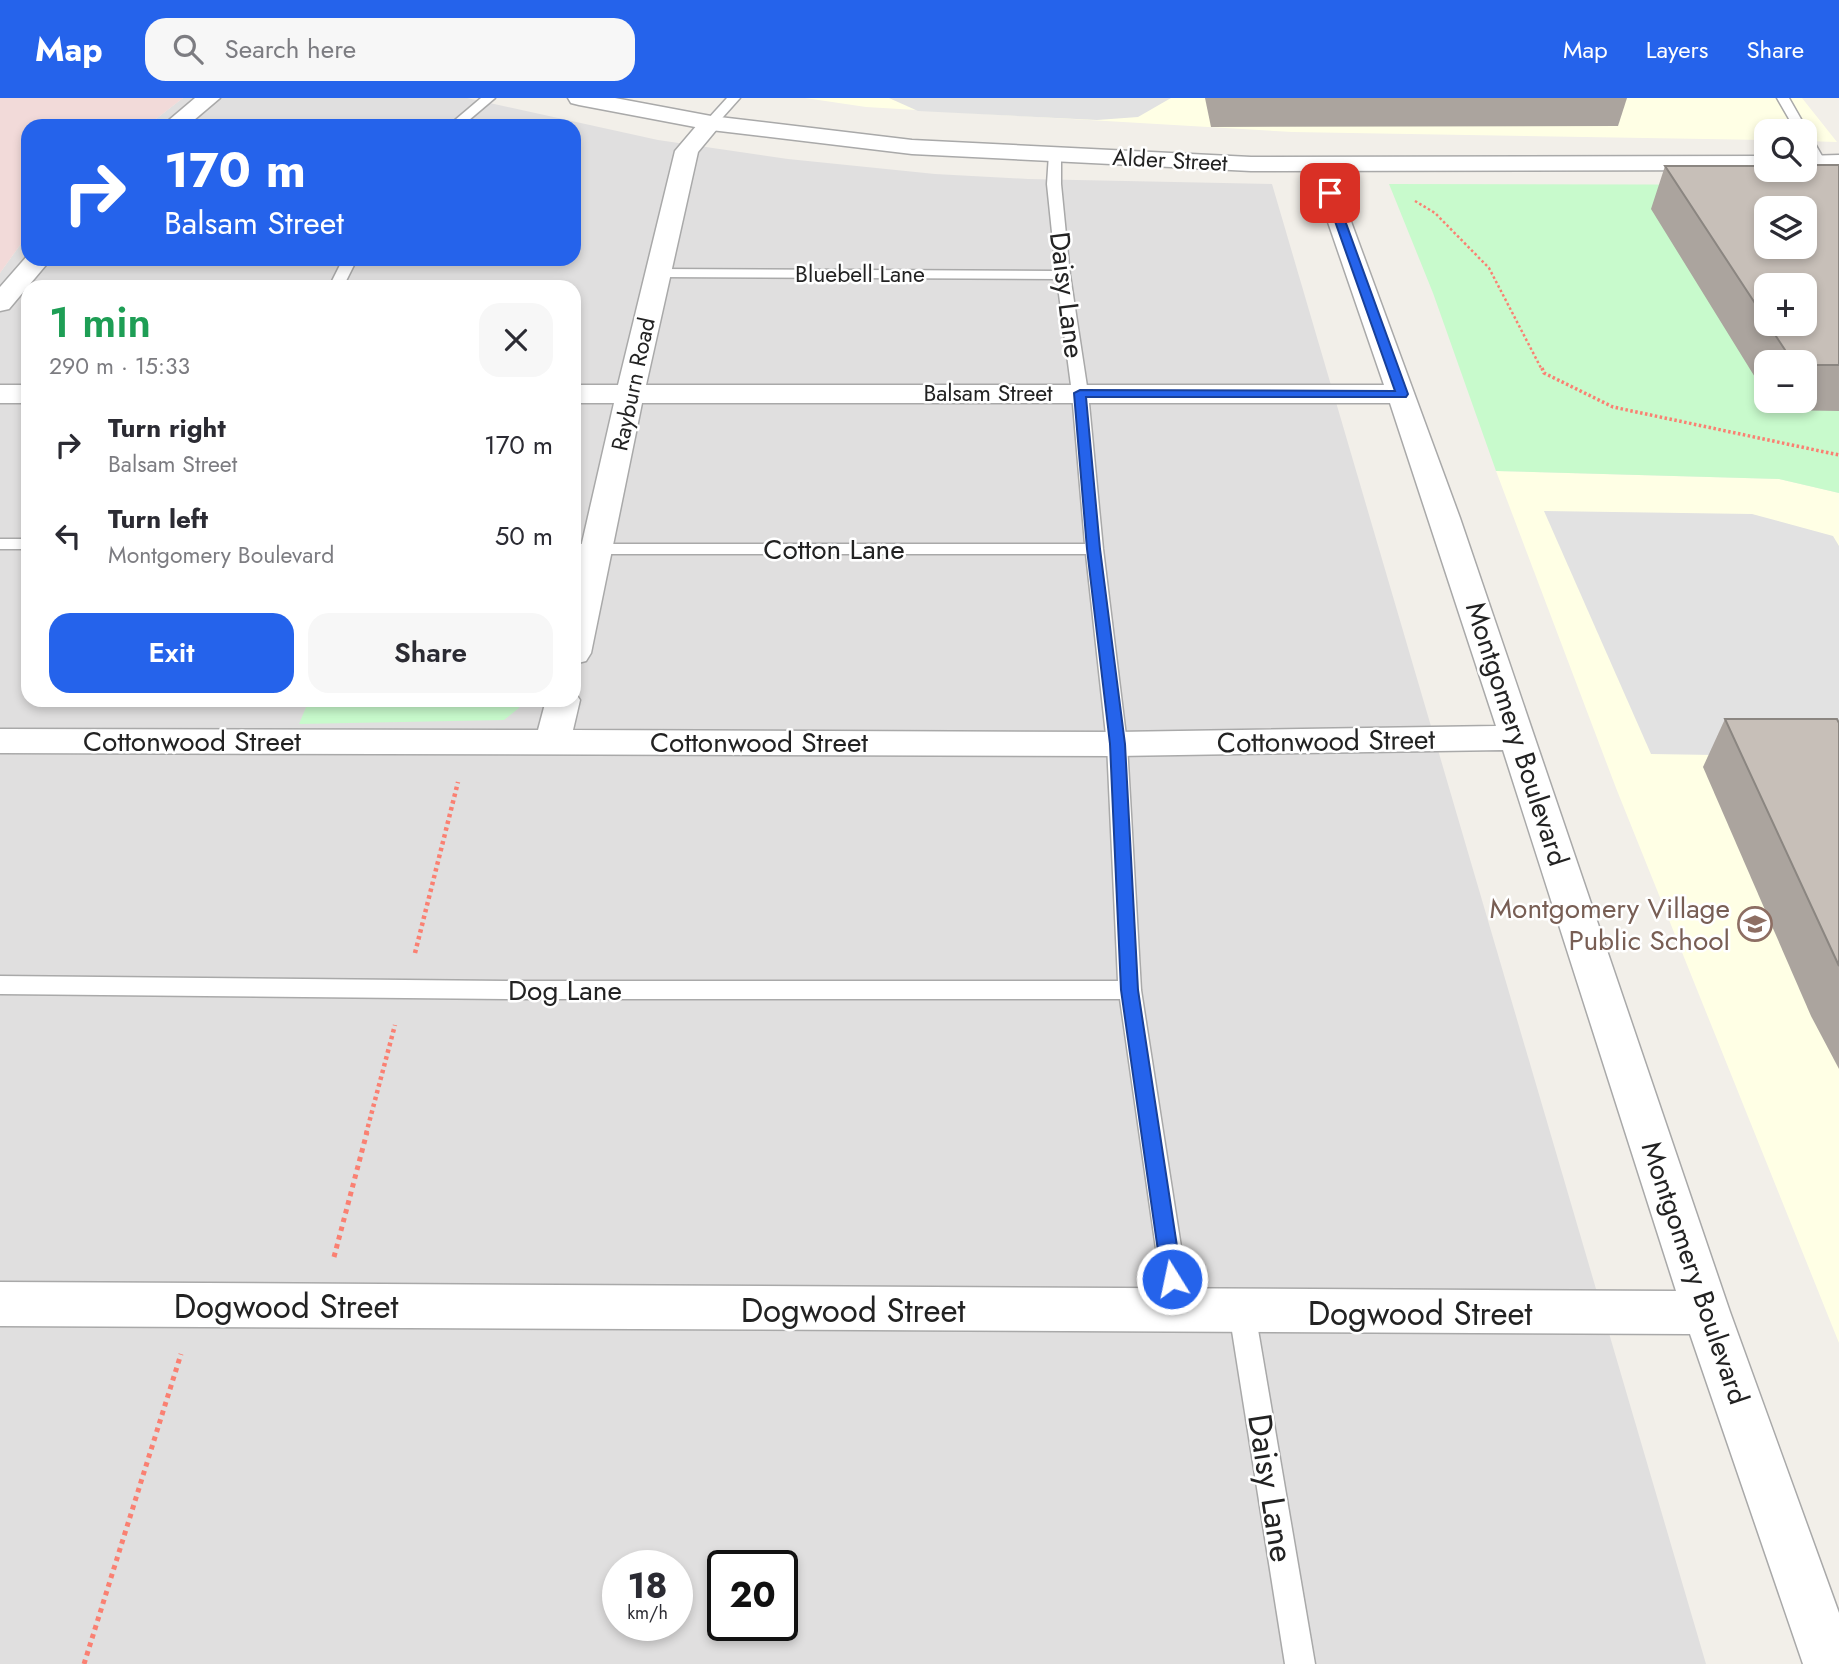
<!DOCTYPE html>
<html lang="en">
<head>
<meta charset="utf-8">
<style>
  :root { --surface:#fff; --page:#f7f7f7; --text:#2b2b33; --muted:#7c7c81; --accent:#2563eb }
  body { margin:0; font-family:Jost,sans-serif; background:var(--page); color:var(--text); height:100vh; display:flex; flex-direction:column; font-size:26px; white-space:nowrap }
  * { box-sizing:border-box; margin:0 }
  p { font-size:23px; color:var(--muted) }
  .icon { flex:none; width:38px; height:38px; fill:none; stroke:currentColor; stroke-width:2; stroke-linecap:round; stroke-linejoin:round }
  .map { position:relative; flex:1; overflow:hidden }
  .side { position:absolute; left:21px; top:182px; width:560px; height:427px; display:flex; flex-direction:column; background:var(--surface); border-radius:21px; box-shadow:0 4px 10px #0003 }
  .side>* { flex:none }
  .guide { position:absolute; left:21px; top:21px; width:560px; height:147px; border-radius:21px; box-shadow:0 4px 10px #0003; background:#2563eb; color:#fff; overflow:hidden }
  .controls { position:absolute; left:1754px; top:21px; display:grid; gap:14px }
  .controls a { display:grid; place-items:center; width:63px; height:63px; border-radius:14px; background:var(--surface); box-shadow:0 4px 10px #0003; font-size:35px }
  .speed { position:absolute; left:602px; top:1452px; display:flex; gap:14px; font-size:35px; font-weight:700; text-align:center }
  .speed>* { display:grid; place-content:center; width:91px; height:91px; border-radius:50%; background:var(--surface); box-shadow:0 4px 10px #0003; line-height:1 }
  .speed small { font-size:18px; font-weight:400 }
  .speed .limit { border:4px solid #111; border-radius:10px; background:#fff; color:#111 }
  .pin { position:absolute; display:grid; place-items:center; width:60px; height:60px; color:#fff; margin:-30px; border-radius:14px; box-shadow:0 4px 10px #0006 }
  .me { position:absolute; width:77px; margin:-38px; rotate:350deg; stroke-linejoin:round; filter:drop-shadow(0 0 5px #0008) }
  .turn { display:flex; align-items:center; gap:24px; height:147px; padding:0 28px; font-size:32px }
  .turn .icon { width:91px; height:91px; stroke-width:2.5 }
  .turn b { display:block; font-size:49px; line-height:60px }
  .round { display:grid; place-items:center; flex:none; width:74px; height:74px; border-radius:21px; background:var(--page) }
  .overview { display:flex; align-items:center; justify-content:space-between; height:119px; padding:0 28px }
  h1 { font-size:42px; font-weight:600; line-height:52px; color:#1e9e55 }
  .action { display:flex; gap:14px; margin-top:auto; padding:14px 28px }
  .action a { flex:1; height:80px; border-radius:21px; background:var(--accent); color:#fff; font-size:28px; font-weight:600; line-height:80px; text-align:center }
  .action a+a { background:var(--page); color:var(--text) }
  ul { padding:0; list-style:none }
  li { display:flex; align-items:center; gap:21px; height:91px; padding:0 28px }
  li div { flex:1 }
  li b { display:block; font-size:26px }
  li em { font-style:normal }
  header { display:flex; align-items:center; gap:42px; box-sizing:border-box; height:98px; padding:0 35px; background:var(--accent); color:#fff }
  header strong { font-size:33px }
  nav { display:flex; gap:38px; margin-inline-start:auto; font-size:24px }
  .search { width:490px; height:63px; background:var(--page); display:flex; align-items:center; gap:18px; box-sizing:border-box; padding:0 24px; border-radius:21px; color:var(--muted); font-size:26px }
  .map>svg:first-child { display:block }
  .residential { fill:#e0dfdf; fill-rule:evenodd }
  .commercial { fill:#f2dad9 }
  .education { fill:#ffffe5 }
  .park { fill:#c8facc; fill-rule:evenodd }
  .parking { fill:#e2e2e2 }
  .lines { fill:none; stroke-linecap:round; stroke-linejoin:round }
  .service-casing { stroke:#a9a9a9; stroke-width:3 }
  .minor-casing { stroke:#a9a9a9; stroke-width:3 }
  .tertiary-casing { stroke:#a9a9a9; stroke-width:3 }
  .path-far3 { stroke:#fa8072; stroke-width:2.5; stroke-dasharray:2.5 2.5; stroke-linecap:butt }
  .path-far2 { stroke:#fa8072; stroke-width:3.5; stroke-dasharray:2.5 2.5; stroke-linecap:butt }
  .path-far1 { stroke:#fa8072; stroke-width:4.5; stroke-dasharray:3.5 3.5; stroke-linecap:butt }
  .path { stroke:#fa8072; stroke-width:5; stroke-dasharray:4.5 4.5; stroke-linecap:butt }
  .service { fill:#fff; fill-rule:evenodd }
  .minor { fill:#fff; fill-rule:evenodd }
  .tertiary { fill:#fff; fill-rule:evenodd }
  .wall { fill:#aba49e; fill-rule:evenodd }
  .building { fill:#c7bfb8; stroke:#8b8681; stroke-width:2; fill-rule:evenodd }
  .route { fill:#2563eb; stroke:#184099; stroke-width:2 }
  .labels { text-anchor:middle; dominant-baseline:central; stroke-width:5; stroke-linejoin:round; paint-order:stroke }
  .far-street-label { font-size:23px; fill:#222; stroke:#fff }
  .street-label { font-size:28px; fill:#222; stroke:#fff }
  .education-label { font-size:28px; fill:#785e54; stroke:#fff; text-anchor:end }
  .near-street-label { font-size:33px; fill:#222; stroke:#fff }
</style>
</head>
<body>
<header>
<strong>Map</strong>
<div class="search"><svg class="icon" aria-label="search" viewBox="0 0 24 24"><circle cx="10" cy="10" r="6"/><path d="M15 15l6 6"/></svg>Search here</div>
<nav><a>Map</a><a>Layers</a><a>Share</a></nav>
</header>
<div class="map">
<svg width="1839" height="1566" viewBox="0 0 1839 1566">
  <rect width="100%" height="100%" fill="#f2efe9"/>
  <!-- residential -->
  <path class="residential" d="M 183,0 L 467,0 L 658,42 L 788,61 L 935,76 L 1028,81 L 1272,86 L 1706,1566 L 0,1566 L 0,175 L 28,136 L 28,161 L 574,161 L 574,28 L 147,28 ZM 28,189 L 574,189 L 574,602 L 28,602 ZM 618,1468 L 677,1468 L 677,1528 L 618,1528 ZM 723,1468 L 782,1468 L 782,1528 L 723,1528 Z"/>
  <!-- commercial -->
  <path class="commercial" d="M 0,0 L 183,0 L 147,28 L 28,28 L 28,136 L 0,175 Z"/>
  <!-- education -->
  <g class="education">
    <path d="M 805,0 L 1802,0 L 1837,44 L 1804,43 L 1804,33 L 1766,33 L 1766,42 L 1292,34 L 866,9 Z"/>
    <path d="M 1496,373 L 1779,381 L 1839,395 L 1839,1245 L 1616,690 Z"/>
  </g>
  <!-- park -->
  <g class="park">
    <path d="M 1389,86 L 1839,87 L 1839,395 L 1779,381 L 1496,373 L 1433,195 ZM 1766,110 L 1804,110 L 1804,149 L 1766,149 ZM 1766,187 L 1804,187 L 1804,226 L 1766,226 ZM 1766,264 L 1804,264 L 1804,303 L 1766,303 Z"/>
    <path d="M 309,602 L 521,602 L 519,610 L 504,622 L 299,626 Z"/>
  </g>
  <!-- parking -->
  <g class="parking">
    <path d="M 889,0 L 1171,0 L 1138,19 L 1097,22 L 918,13 Z"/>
    <path d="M 1544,413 L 1752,416 L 1833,438 L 1839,448 L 1839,659 L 1651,656 Z"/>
  </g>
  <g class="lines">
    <!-- service casing -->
    <g class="service-casing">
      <g id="service">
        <path d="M 481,0 L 495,0 L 462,28 L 448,28 Z"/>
        <path d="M 727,0 L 740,0 L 715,28 L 707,28 L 707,22 Z"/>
        <path d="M 1777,0 L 1789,0 L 1826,65 L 1825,68 L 1815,68 L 1804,49 L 1804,33 L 1796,33 Z"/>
        <path d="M 1055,52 L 1061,56 L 1061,86 L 1070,177 L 1088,295 L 1103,451 L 1127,646 L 1141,892 L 1191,1213 L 1187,1221 L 1178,1225 L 1169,1221 L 1165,1213 L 1120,901 L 506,901 L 0,896 L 0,878 L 506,883 L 1118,883 L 1107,646 L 1086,456 L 574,456 L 574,446 L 1085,446 L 1072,295 L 1057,181 L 658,179 L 651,175 L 658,171 L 1056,173 L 1047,86 L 1049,56 Z"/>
        <path d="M 343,161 L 357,161 L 343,189 L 329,189 Z"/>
        <rect x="0" y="441" width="28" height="10"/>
        <path d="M 1242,1202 L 1251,1206 L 1255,1214 L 1315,1566 L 1285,1566 L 1229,1214 L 1233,1206 Z"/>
      </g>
    </g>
    <!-- minor casing -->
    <g class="minor-casing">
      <g id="minor">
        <path d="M 195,0 L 220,0 L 187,28 L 162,28 Z"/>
        <path d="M 711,18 L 719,20 L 722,25 L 698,54 L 646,287 L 1384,287 L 1308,66 L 1312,61 L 1328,61 L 1460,420 L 1730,1214 L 1839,1515 L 1839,1566 L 1803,1566 L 1690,1236 L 0,1228 L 0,1184 L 1676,1193 L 1503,652 L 1117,658 L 0,655 L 0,631 L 538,632 L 546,602 L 574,602 L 574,593 L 580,602 L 573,632 L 1117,634 L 1496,628 L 1390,305 L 642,305 L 591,555 L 586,563 L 574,566 L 574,480 L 614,305 L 574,305 L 574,287 L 618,287 L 675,53 L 703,20 Z"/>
        <path d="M 28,157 L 28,161 L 51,161 L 9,211 L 0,213 L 0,189 Z"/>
        <rect x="0" y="287" width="28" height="18"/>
      </g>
    </g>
    <!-- tertiary casing -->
    <g class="tertiary-casing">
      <g id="tertiary">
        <path d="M 568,0 L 615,0 L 711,18 L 912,42 L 1251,59 L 1766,58 L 1767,72 L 1251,73 L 912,56 L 711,32 L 579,7 L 571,5 Z"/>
        <path d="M 1839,57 L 1839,71 L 1804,72 L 1803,72 L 1804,58 Z"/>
      </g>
    </g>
    <!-- path-far3 -->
    <path class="path-far3" d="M 1415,103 L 1435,115 L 1489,170 L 1542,272"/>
    <!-- path-far2 -->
    <path class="path-far2" d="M 1542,270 L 1544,275 L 1613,309 L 1839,357"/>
    <!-- path-far1 -->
    <g class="path-far1">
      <path d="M 415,855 L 458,684"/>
      <path d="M 366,1036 L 395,927"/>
    </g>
    <!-- path -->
    <g class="path">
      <path d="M 334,1159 L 367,1034"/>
      <path d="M 84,1566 L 181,1256"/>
    </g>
    <!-- service -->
    <use href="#service" class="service"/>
    <!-- minor -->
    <use href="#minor" class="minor"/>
    <!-- tertiary -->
    <use href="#tertiary" class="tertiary"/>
  </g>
  <!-- wall -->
  <g class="wall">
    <path d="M 1205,0 L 1627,0 L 1618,28 L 1211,29 Z"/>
    <path d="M 1839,67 L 1839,313 L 1775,312 L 1769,303 L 1804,303 L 1804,264 L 1766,264 L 1766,297 L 1651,111 L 1665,68 ZM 1766,187 L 1804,226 L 1766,226 Z"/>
    <path d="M 1725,621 L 1839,625 L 1839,971 L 1811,918 L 1703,669 Z"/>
  </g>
  <!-- building -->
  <g class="building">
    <path d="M 1804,67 L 1839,67 L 1839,267 L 1804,267 L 1804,264 L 1793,264 L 1768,226 L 1804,226 L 1804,187 L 1766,187 L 1766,222 L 1665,68 L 1766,68 L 1766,72 L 1804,72 ZM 1766,110 L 1804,110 L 1804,149 L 1766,149 Z"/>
    <path d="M 1725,621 L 1837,621 L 1839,625 L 1839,868 Z"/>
  </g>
  <!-- route -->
  <path class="route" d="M 1330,92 L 1335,95 L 1408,296 L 1406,299 L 1086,299 L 1100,451 L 1125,646 L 1138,892 L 1182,1181 L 1179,1187 L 1172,1189 L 1165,1187 L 1162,1181 L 1121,892 L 1110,646 L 1087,451 L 1074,295 L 1080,292 L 1395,293 L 1325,95 Z"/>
  <!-- icons -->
  <defs>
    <g id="school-ring" transform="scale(1.75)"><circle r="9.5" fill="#fff" stroke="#8d6e63" stroke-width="1.5"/><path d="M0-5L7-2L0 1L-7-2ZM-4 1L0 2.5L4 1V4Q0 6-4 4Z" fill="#8d6e63"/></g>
  </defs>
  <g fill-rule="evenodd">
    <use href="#school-ring" x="1755" y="826"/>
  </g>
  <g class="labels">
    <!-- far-street labels -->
    <g class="far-street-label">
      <text transform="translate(1170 62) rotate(3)">Alder Street</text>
      <text x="860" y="176">Bluebell Lane</text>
      <text transform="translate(633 286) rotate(-78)">Rayburn Road</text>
      <text x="988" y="295">Balsam Street</text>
    </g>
    <!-- street labels -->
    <g class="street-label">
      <text transform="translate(1067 197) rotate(83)">Daisy Lane</text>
      <text x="834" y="451">Cotton Lane</text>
      <text transform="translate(1517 636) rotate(72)">Montgomery Boulevard</text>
      <text x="192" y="643">Cottonwood Street</text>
      <text transform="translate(1326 643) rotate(-1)">Cottonwood Street</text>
      <text x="759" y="644">Cottonwood Street</text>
      <text x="565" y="892">Dog Lane</text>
      <text transform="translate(1695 1175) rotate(71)">Montgomery Boulevard</text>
    </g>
    <!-- education labels -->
    <g class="education-label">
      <text x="1730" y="810">Montgomery Village<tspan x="1730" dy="32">Public School</tspan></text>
    </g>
    <!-- near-street labels -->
    <g class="near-street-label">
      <text x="286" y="1208">Dogwood Street</text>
      <text x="853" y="1212">Dogwood Street</text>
      <text x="1420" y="1215">Dogwood Street</text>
      <text transform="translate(1271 1390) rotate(81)">Daisy Lane</text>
    </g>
  </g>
</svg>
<div class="controls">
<a><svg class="icon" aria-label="search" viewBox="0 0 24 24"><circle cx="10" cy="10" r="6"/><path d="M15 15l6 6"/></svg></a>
<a><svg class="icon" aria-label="layers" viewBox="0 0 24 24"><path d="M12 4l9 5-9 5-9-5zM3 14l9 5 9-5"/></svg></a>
<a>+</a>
<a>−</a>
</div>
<div class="speed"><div>18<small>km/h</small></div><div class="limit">20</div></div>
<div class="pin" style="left:1330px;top:95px;background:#d93025"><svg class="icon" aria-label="arrive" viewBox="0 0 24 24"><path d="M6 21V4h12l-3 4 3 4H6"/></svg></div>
<svg class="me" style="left:1172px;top:1181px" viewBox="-20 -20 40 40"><circle r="17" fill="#2563eb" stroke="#fff" stroke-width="3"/><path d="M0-11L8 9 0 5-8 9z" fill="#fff"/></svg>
<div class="guide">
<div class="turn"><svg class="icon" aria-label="right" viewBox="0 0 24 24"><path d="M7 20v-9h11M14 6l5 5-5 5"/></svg><div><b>170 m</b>Balsam Street</div></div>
</div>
<section class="side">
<div class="overview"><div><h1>1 min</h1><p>290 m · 15:33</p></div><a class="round"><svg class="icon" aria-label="close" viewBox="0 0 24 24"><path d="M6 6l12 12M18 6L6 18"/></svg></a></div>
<ul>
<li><svg class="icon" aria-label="right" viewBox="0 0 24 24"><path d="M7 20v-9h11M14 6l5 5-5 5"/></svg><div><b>Turn right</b><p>Balsam Street</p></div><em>170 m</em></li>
<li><svg class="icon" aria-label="left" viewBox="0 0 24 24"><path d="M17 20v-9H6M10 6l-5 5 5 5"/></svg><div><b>Turn left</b><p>Montgomery Boulevard</p></div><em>50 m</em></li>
</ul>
<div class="action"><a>Exit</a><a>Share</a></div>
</section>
</div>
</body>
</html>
